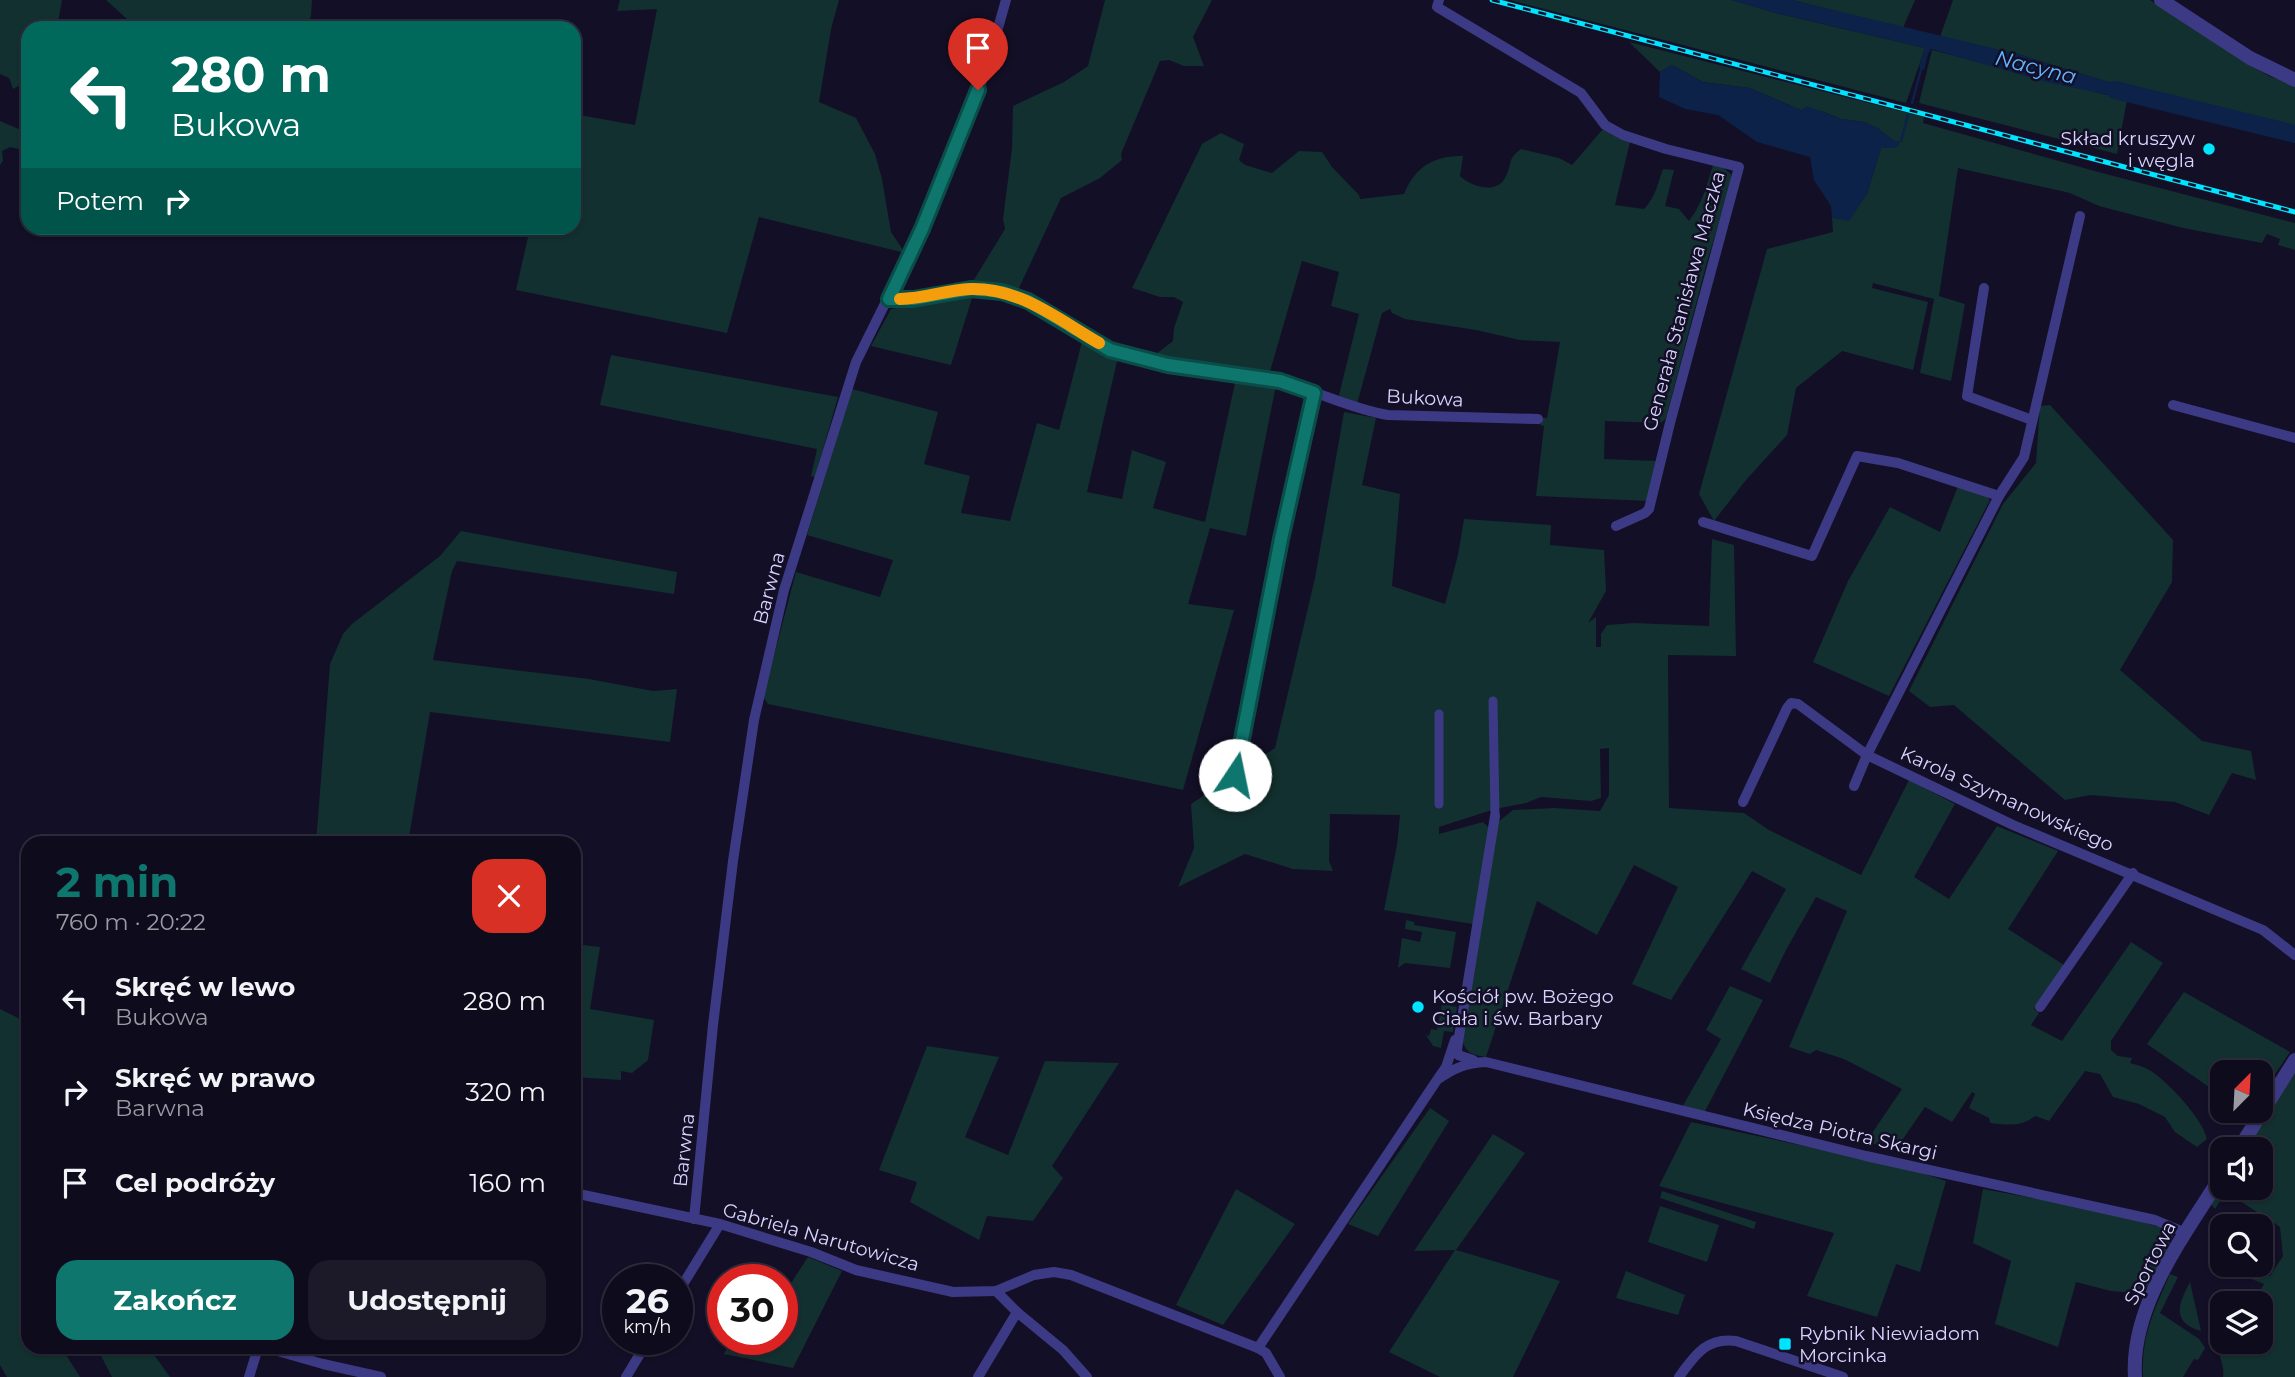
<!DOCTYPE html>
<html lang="pl">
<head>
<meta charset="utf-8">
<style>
  :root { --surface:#0e0b1c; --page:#1c1929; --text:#f1f3f6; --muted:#9b9ba3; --line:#2e2b3b; --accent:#0f766e }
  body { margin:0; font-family:Montserrat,sans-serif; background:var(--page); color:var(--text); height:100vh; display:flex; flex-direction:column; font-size:26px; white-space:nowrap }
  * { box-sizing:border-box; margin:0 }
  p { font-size:23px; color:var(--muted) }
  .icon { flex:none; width:38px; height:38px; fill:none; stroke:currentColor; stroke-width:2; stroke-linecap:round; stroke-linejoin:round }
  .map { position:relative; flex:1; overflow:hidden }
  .details { position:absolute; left:21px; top:836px; width:560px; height:518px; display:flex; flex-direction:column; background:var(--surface); border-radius:21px; box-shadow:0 2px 5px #0004,0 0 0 2px var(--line) }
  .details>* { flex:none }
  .top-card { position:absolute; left:21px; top:21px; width:560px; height:214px; border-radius:21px; box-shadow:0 2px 5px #0004,0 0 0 2px var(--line); background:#00695c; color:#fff; overflow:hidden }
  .needle { width:46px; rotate:24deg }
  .buttons { position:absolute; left:2210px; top:1060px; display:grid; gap:14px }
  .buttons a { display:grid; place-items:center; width:63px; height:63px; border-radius:14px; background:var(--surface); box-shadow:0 2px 5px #0004,0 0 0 2px var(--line); font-size:35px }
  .speed { position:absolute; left:602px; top:1264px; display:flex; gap:14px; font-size:35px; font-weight:700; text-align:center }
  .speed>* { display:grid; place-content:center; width:91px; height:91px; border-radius:50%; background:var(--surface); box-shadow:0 2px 5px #0004,0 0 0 2px var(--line); line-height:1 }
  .speed small { font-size:18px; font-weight:400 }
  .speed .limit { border:10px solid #d22; background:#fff; color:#111 }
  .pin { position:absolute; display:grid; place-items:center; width:60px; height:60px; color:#fff; margin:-72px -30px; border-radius:50% 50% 50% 0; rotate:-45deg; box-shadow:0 0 7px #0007 }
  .pin .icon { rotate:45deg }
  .me { position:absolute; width:77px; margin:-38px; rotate:11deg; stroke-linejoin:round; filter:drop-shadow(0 0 5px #0008) }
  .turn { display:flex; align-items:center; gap:24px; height:147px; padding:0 35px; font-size:32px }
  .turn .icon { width:91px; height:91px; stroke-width:2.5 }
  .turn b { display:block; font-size:49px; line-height:60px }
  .then { display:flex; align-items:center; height:66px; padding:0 35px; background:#0003; gap:14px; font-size:26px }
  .round { display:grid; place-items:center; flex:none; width:74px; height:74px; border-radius:21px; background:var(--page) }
  .headline { display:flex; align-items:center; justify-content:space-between; height:119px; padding:0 35px }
  h1 { font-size:42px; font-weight:700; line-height:52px; color:var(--accent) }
  .cta { display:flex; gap:14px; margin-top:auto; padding:14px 35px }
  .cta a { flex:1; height:80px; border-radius:21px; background:var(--accent); color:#fff; font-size:28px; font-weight:700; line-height:80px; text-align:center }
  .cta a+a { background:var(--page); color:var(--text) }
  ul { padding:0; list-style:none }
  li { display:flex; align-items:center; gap:21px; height:91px; padding:0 35px }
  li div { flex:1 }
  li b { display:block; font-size:26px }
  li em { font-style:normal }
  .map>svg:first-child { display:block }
  .green { fill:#12302f }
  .water { fill:#0c2248 }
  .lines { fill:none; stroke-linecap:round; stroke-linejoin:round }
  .stream { stroke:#0c2248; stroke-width:2.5 }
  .river { stroke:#0c2248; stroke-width:18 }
  .pedestrian { stroke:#3d3a85; stroke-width:9 }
  .minor { stroke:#3d3a85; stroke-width:10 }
  .tertiary { stroke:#3d3a85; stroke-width:14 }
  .rail-casing { stroke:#00e5ff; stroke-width:5 }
  .rail { stroke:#130f26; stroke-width:2.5; stroke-dasharray:8; stroke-linecap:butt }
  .route-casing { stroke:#0a4d48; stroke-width:18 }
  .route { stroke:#0f766e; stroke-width:12 }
  .slow { stroke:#f59e0b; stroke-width:12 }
  .poi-dot { fill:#00e5ff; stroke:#130f26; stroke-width:2.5 }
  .labels { text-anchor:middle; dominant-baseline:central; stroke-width:5; stroke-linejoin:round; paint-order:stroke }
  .poi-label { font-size:19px; fill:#d9d4ff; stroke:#130f26; text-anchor:start }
  .street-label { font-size:19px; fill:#d9d4ff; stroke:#130f26 }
  .water-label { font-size:21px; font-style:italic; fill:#62b6ff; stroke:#130f26 }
</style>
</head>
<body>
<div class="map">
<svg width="2295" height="1377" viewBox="0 0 2295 1377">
  <rect width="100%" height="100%" fill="#130f26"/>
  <!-- green -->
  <g class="green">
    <path d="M 0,0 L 62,0 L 58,22 L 50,28 L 28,28 L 28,81 L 13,89 L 9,78 L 0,74 Z"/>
    <path d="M 106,0 L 312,0 L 311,16 L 306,28 L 137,28 Z"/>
    <path d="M 620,0 L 839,0 L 831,29 L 819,102 L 856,118 L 875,154 L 882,179 L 891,232 L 905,253 L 759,217 L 727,333 L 516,290 L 530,228 L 574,228 L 574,114 L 635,125 L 657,9 L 617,11 Z"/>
    <path d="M 1105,0 L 1212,0 L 1193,37 L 1204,66 L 1184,66 L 1169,60 L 1160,61 L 1121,154 L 1122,160 L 1100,178 L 1061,198 L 1018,290 L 972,283 L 1005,229 L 1003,219 L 1012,148 L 1013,106 L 1064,82 L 1088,66 Z"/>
    <path d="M 1510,0 L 1732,0 L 1776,13 L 1925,48 L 1906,103 Z"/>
    <path d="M 1792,0 L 1915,0 L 1903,28 Z"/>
    <path d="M 1953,0 L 2150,0 L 2183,20 L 2245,62 L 2269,76 L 2295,86 L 2295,130 L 2137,91 L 2021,55 L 1940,37 Z"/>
    <path d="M 1629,42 L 1924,117 L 1923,123 L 2102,173 L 2295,223 L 2295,250 L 2278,245 L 2280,239 L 2267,234 L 2262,243 L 2183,228 L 2099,206 L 2070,193 L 1958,168 L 1939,296 L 1965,304 L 1951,381 L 1920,373 L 1934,299 L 1873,283 L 1872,288 L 1928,302 L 1913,370 L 1842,351 L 1796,388 L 1787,435 L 1746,480 L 1714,521 L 1699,494 L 1767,249 L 1833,232 L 1832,218 L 1836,217 L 1867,194 L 1881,148 L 1900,141 L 1894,141 L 1877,128 L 1864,122 L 1841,119 L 1821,111 L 1801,110 L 1749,88 L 1703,82 L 1672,65 L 1660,72 Z"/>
    <path d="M 1932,50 L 2127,100 L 2117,154 L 1919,103 Z"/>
    <path d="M 0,121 L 28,133 L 28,151 L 10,147 L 2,151 L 3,161 L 0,165 Z"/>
    <path d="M 1603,129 L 1630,142 L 1615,205 L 1644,209 C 1656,196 1657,185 1663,169 L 1674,170 L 1665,206 L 1679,209 L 1689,221 C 1702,204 1707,185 1713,165 L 1722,167 L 1731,174 L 1731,182 L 1707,262 L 1666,418 L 1661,423 L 1605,421 L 1604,459 L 1657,461 L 1647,501 L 1536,496 L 1544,426 L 1540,425 L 1542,418 L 1547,418 L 1560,342 L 1520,340 L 1476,330 L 1405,319 L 1392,313 L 1390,309 L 1382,313 L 1357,404 L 1339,401 L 1339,395 L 1359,314 L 1331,306 L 1339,272 L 1302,261 L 1269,375 L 1152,357 L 1173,341 L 1174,328 L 1183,302 L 1174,297 L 1160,297 L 1132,288 L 1202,144 L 1221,133 L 1244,144 L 1239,160 L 1245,165 L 1272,173 L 1299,151 L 1322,152 L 1332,167 L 1359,195 L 1360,199 L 1404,194 C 1416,166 1433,156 1463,156 L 1460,176 C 1470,186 1496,195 1505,178 C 1513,164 1506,160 1521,149 L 1559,158 L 1572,165 Z"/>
    <path d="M 973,295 L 951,365 L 871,346 L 891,309 L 924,303 L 936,298 Z"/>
    <path d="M 1083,338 L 1103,352 L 1118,357 L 1087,492 L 1122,499 L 1132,450 L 1166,462 L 1153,508 L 1205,522 L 1235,383 L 1226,379 L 1276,385 L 1246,536 L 1210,528 L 1188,604 L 1234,610 L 1183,790 L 768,704 L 763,697 L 796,572 L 880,597 L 893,560 L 807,535 L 852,389 L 938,412 L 924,464 L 970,476 L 961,513 L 1010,521 L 1037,423 L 1059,430 Z"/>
    <path d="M 611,355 L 838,397 L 815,477 L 811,476 L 817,449 L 600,405 Z"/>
    <path d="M 2050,405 L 2173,540 L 2172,582 L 2120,670 L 2202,741 L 2251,751 L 2256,780 L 2232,773 L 2209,815 L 2175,802 L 2090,795 L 2065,800 L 1954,705 L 1930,707 L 1909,691 L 2003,504 L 2036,463 L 2040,406 Z"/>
    <path d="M 1344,412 L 1376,418 L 1362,485 L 1400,494 L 1392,586 L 1445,604 L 1458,555 L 1464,519 L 1551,525 L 1550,545 L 1604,550 L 1606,591 L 1588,623 L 1596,617 L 1596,647 L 1601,647 L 1601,634 L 1607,625 L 1633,623 L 1709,626 L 1712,539 L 1734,545 L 1736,656 L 1668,655 L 1669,808 L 1744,813 L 1769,830 L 1861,875 L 1909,780 L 1955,804 L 1914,877 L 1949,899 L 1997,826 L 2058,851 L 2008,929 L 2064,965 L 2034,1009 L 2039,1013 L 2031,1025 L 2062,1041 L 2131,942 L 2163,963 L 2111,1041 L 2111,1050 L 2118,1056 L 2132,1058 L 2130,1063 C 2137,1065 2145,1067 2151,1071 C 2170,1084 2202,1118 2207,1139 L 2197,1147 L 2175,1132 L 2165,1117 L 2139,1104 L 2113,1097 L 2100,1074 L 2085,1071 L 2049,1121 L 2035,1116 C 2022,1127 2007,1125 1990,1123 L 1989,1118 L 1969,1108 L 1975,1094 L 1972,1092 L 1952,1122 L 1925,1107 L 1896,1149 L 1866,1142 L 1902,1089 L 1844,1059 L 1816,1050 L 1810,1054 L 1789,1047 L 1847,911 L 1816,897 L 1786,950 L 1770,983 L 1741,969 L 1786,889 L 1752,871 L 1671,1000 L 1632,984 L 1678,887 L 1634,865 L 1597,935 L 1537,901 L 1486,1057 C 1475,1055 1468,1055 1463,1043 L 1498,822 L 1513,810 L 1554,808 L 1600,811 L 1609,795 L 1609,748 L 1600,749 L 1601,798 L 1591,801 L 1541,797 L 1526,803 L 1495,809 L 1439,827 L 1439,834 L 1483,822 L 1489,828 L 1473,924 L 1384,910 L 1397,845 L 1400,815 L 1330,814 L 1329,861 L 1333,871 L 1293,869 L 1245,854 L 1178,887 L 1194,848 L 1191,804 L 1275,748 L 1315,578 Z"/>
    <path d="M 1958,486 L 1985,495 L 1990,500 L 1889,696 L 1813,662 L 1848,581 L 1890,507 L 1940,532 Z"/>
    <path d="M 461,531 L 677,572 L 674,594 L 457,561 L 452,571 L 433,660 L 589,679 L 653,691 L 677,689 L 670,742 L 430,712 L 408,843 L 316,843 L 330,664 L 343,634 L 352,624 L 440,556 Z"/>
    <path d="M 1406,920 L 1414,922 L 1414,925 L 1456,932 L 1450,968 L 1405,963 L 1398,968 L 1402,938 L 1420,942 L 1422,932 L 1405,929 Z"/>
    <path d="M 574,944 L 600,947 L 590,1009 L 654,1020 L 648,1060 L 632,1073 L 621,1071 L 621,1080 L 574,1077 Z"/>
    <path d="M 1730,986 L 1763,1000 L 1704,1113 L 1681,1109 L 1721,1039 L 1706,1030 Z"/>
    <path d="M 2184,992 L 2290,1052 L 2261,1095 L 2261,1073 L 2222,1073 L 2222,1096 L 2147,1044 Z"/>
    <path d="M 1442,1004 L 1457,1007 L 1453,1032 L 1444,1031 L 1441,1048 L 1433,1046 L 1426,1035 L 1429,1036 L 1431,1029 L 1437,1030 Z"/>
    <path d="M 0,1009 L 28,1023 L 28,1348 L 79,1348 L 66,1355 L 80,1377 L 7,1377 L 0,1365 Z"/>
    <path d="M 927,1046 L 999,1057 L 965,1137 L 1008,1155 L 1045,1061 L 1119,1063 L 1052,1166 L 1063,1178 L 1033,1221 L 987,1216 L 979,1240 L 910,1202 L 917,1182 L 879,1170 Z"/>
    <path d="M 2295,1070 L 2295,1377 L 2223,1377 C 2225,1364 2217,1355 2218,1341 L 2261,1342 L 2261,1304 L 2256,1304 L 2255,1299 L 2264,1284 L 2244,1276 L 2238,1269 L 2245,1267 L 2270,1276 L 2283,1256 L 2280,1227 L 2226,1192 L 2215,1209 L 2211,1204 L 2222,1185 L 2222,1188 L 2261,1188 L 2261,1150 L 2245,1150 Z"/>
    <path d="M 1430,1108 L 1449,1121 L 1378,1236 L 1348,1224 Z"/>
    <path d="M 1691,1122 L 1904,1167 L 1946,1181 L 1920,1272 L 1896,1264 L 1877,1317 L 1807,1296 L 1834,1233 L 1659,1186 Z"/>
    <path d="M 1493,1134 L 1525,1153 L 1456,1250 L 1560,1281 L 1513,1377 L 1440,1377 L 1389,1352 L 1455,1250 L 1414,1251 Z"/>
    <path d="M 1236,1189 L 1295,1224 L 1223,1325 L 1176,1305 Z"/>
    <path d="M 1983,1189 L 2114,1213 L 2175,1232 L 2145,1294 L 2111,1291 L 2076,1282 L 2058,1347 L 1995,1324 L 2011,1261 L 1973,1243 Z"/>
    <path d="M 1662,1191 L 1756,1222 L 1754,1229 L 1660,1198 Z"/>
    <path d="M 1660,1206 L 1719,1225 L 1707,1262 L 1648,1242 Z"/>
    <path d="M 808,1257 L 842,1271 L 793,1368 L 724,1354 L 732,1339 L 782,1339 L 782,1297 Z"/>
    <path d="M 1626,1271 L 1685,1295 L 1678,1315 L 1616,1298 Z"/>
    <path d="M 2170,1274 L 2178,1277 L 2160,1313 L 2199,1339 L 2205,1348 L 2198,1360 L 2194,1359 L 2183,1377 L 2143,1377 C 2141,1336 2154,1311 2170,1274 Z"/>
    <path d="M 2190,1282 L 2201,1331 C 2170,1322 2179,1303 2190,1282 Z"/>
    <path d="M 97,1348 L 149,1348 L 170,1377 L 112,1377 Z"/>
  </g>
  <!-- water -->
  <g class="water">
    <path d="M 1732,0 L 1792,0 L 2021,55 L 2137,91 L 2134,100 L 2050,83 L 1931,49 L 1928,54 L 1924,70 L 1919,67 L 1925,48 L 1776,13 Z"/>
    <path d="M 1672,65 L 1703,82 L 1749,88 L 1801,110 L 1807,106 L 1841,119 L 1864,122 L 1877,128 L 1894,141 L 1901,141 L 1896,148 L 1881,148 L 1867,194 L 1849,221 L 1832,218 L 1831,206 L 1814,180 L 1810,157 L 1757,142 L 1718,115 L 1685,109 L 1659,97 L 1660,72 Z"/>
  </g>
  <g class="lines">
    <!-- stream -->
    <g class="stream">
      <path d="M 1912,103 L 1922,66"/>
      <path d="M 1901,141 L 1908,115"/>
    </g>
    <!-- river -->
    <path class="river" d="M 2115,90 L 2295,134"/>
    <!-- pedestrian -->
    <g class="pedestrian">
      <path d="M 1493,701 L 1495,816"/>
      <path d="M 1439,714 L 1439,804"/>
    </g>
    <!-- minor -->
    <g class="minor">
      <path d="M 1439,0 L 1437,7 L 1581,93 L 1605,125 L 1623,135 L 1666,149 L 1739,167 L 1670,423 L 1649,509 L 1645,513 L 1616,526"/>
      <path d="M 1984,288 L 1967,396 L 2032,420"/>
      <path d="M 889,299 C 927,299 962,285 1000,292 C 1042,299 1075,337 1113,351 C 1150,364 1190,370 1228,375 C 1246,377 1265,377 1281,382 C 1318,391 1351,409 1388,415 L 1538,419"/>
      <path d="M 2173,405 L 2295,438"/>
      <path d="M 1703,522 L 1812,556 L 1857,456 L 1898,463 L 1999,496"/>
      <path d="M 1235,775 L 1281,539 L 1314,393"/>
      <path d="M 1854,786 L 1867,755 L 1999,496 L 2024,457 L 2080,216"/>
      <path d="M 1743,802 L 1787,708 L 1791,703 L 1798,704 L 1867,755 L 2013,825 L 2263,930 L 2295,955"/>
      <path d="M 2040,1007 L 2133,873"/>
      <path d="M 1473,1060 L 1458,1055 L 1457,1049 L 1495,816"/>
      <path d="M 1439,1077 L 1446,1067 L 1455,1040"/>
      <path d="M 574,1193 L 720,1224 L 811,1252 L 856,1270 L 953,1292 L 996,1291 L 1034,1275 L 1054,1272 L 1071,1275 L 1258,1348 L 1266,1353 L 1280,1377"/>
      <path d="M 694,1219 L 713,1025 L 733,861 L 754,720 L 784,590 L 856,362 L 922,229 L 956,148 L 986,70 L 1006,0"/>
      <path d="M 677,1294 L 720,1224"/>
      <path d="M 1017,1312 L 1063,1350 L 1087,1377"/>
      <path d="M 267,1348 L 323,1364 L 381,1377"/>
      <path d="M 1258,1348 L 1437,1080 C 1454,1068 1466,1063 1486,1062 L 1866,1156 L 2155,1220 L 2186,1233"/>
      <path d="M 249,1377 L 258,1348"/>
      <path d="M 626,1377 L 649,1339"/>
      <path d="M 978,1377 L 1017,1312 L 996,1291"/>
      <path d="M 1679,1377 C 1695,1355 1707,1337 1736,1341 L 1843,1377"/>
    </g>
    <!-- tertiary -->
    <g class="tertiary">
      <path d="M 2161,0 L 2250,58 L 2295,80"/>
      <path d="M 2238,1150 L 2295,1060"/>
      <path d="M 2135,1377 C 2130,1305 2186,1233 2222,1175"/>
    </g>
    <!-- rail casing -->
    <g class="rail-casing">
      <path id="rail" d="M 1492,0 L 2295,212"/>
    </g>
    <!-- rail -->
    <use href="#rail" class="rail"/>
  </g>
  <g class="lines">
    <!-- route casing -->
    <g class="route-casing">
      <path id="route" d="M 978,90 L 922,229 L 889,299 L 913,299 L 971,289 L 1002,292 L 1028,301 L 1110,350 L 1168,365 L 1280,381 L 1314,393 L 1281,539 L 1235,775"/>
    </g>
    <!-- route -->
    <use href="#route" class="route"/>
    <!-- slow -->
    <path class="slow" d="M 900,299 C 924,299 946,290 970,289 C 1019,287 1059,320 1099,343"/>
  </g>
  <!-- markers -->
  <g class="poi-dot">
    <circle cx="2209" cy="149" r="7"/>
    <circle cx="1418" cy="1007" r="7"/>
    <rect x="1778" y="1337" width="14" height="14" rx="3.5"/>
  </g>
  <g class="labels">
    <!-- poi labels -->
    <g class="poi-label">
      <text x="2195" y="138" text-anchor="end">Skład kruszyw<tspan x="2195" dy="22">i węgla</tspan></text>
      <text x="1432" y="996">Kościół pw. Bożego<tspan x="1432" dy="22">Ciała i św. Barbary</tspan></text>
      <text x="1799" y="1333">Rybnik Niewiadom<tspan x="1799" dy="22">Morcinka</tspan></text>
    </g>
    <!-- street labels -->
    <g class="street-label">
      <text transform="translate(1684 301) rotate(-75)">Generała Stanisława Maczka</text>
      <text transform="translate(1425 398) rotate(3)">Bukowa</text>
      <text transform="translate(769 588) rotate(-75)">Barwna</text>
      <text transform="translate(2007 799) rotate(24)">Karola Szymanowskiego</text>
      <text transform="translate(1840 1131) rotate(13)">Księdza Piotra Skargi</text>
      <text transform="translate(684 1150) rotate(-84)">Barwna</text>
      <text transform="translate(821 1237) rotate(16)">Gabriela Narutowicza</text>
      <text transform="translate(2150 1263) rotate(-63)">Sportowa</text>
    </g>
    <!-- water labels -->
    <g class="water-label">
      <text transform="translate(2036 67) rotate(14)">Nacyna</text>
    </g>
  </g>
</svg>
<div class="buttons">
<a><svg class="needle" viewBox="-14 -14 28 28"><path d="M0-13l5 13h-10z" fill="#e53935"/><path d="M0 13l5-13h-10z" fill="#9b9ba3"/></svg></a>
<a><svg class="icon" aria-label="sound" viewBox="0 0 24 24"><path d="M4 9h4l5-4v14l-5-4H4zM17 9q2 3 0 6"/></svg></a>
<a><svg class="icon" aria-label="search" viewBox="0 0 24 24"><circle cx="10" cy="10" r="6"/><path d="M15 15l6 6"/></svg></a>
<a><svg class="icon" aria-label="layers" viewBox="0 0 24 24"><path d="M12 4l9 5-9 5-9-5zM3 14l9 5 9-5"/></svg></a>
</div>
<div class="speed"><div>26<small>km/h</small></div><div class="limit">30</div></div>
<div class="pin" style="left:978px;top:90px;background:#d93025"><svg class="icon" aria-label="arrive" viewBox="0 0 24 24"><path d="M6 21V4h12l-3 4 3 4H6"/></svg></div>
<svg class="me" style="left:1235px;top:775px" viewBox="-20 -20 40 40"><circle r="19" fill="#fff"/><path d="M0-13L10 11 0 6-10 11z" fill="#0f766e"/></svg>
<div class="top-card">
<div class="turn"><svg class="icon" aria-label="left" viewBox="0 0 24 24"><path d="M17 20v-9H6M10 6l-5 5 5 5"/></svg><div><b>280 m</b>Bukowa</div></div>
<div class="then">Potem<svg class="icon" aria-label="right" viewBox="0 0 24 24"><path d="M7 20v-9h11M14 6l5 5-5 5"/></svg></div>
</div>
<section class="details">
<div class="headline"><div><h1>2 min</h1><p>760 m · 20:22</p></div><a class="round" style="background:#d93025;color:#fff"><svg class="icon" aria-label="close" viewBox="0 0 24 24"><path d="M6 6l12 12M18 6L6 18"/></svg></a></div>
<ul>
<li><svg class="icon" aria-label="left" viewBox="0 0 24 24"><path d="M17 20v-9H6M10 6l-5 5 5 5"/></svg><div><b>Skręć w lewo</b><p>Bukowa</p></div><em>280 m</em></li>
<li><svg class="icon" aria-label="right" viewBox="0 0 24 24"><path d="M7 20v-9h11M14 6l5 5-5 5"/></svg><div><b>Skręć w prawo</b><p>Barwna</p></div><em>320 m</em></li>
<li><svg class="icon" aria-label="arrive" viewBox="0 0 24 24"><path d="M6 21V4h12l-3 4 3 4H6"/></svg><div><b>Cel podróży</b></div><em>160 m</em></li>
</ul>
<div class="cta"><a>Zakończ</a><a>Udostępnij</a></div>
</section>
</div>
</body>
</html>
